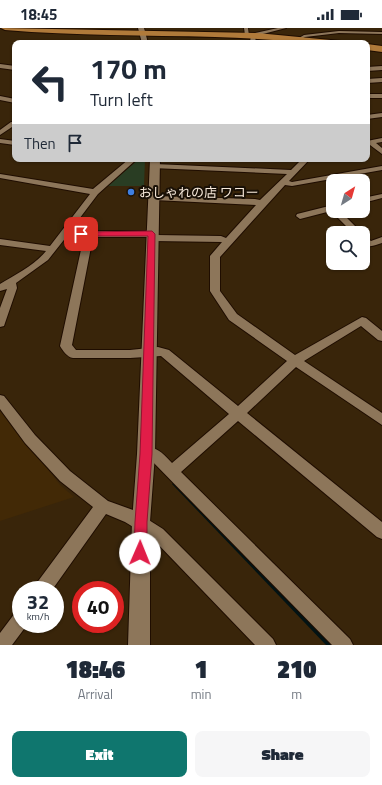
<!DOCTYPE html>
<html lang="en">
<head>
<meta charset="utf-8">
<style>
  :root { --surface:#fff; --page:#f6f6f7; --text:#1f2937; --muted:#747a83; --accent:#0f766e }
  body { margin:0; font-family:"Titillium Web","Noto Sans JP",sans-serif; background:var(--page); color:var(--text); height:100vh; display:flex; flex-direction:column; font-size:15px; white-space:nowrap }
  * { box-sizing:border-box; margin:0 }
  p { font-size:13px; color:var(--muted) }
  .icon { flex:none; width:22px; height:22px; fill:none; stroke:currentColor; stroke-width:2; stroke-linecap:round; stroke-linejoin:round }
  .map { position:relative; height:617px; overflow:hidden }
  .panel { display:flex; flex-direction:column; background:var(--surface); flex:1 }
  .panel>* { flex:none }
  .guide { position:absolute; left:12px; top:12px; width:358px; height:122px; border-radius:8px; box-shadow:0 1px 3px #0004; background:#fff; color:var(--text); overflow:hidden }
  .needle { width:26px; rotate:37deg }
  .fabs { position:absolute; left:326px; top:146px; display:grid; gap:8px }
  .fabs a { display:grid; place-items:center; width:44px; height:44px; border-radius:8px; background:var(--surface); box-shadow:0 1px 3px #0004; font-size:20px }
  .speed { position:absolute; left:12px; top:553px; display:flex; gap:8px; font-size:20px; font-weight:700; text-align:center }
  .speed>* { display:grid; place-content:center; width:52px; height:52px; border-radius:50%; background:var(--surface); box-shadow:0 1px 3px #0004; line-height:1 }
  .speed small { font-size:10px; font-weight:400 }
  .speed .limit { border:6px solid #d22; background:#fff; color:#111 }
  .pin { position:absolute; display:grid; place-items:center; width:34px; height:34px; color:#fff; margin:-17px; border-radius:8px; box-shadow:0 2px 6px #0006 }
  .me { position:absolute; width:44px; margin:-22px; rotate:1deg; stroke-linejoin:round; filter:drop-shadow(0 0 3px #0008) }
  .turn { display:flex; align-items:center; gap:14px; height:84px; padding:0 12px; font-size:18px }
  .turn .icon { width:52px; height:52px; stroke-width:2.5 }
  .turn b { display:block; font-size:28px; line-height:34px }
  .then { display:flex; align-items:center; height:38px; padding:0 12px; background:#0003; gap:8px; font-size:15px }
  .eta { display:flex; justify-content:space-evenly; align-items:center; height:68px; text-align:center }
  .eta b { font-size:24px; font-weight:800; line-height:28px }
  .primary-button { display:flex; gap:8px; margin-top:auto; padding:8px 12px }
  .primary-button a { flex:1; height:46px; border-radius:8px; background:var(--accent); color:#fff; font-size:16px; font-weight:800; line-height:46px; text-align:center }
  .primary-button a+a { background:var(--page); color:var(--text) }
  .status { display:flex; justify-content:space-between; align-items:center; height:28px; padding:0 20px; background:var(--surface); direction:ltr }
  .status svg { height:11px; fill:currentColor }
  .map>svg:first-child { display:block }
  .built { fill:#422906 }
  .green { fill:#293d23 }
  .water { fill:#021314 }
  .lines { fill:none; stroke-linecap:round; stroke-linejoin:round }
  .minor-casing { stroke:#1f0d00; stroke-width:2 }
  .tertiary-casing { stroke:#1f0d00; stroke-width:2 }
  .primary-casing { stroke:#1f0d00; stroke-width:2 }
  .minor { fill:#8d765a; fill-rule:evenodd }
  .tertiary { fill:#8d765a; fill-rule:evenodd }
  .primary { fill:#b07a3a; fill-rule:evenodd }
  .route { fill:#e11d48; stroke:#92132f }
  .shop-dot { fill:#3f7fe0; stroke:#191006; stroke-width:1.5 }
  .labels { text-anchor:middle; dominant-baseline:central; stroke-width:4; stroke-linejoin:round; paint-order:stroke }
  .far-poi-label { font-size:13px; fill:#f7e9da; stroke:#191006; text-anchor:start }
</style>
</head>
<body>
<div class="status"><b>18:45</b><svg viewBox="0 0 49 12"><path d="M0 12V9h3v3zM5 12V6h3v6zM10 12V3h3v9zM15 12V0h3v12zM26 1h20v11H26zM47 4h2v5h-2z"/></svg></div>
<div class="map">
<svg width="382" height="617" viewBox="0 0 382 617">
  <rect width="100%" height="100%" fill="#39250a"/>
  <!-- built -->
  <path class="built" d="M 0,380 L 60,457 L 74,469 L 0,493 Z"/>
  <!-- green -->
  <path class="green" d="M 139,131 L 145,131 L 144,158 L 108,158 Z"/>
  <!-- water -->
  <path class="water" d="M 176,452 L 335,617 L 326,617 L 172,456 Z"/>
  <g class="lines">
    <!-- minor casing -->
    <g class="minor-casing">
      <g id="minor">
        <path d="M 244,0 L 248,0 L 249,8 L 245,7 Z"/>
        <path d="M 278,0 L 286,0 L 255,8 L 256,15 L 250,15 L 251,6 Z"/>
        <path d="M 339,3 L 382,4 L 382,6 L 339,5 L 305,9 L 301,11 L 299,10 L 304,7 Z"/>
        <path d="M 0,36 L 15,38 L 15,42 L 0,40 Z"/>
        <path d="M 382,38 L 382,42 L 367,43 L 367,39 Z"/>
        <path d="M 382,50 L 382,54 L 367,55 L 367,51 Z"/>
        <rect x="367" y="66" width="15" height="4"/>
        <path d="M 0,68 L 15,71 L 15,75 L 0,72 Z"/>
        <path d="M 382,85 L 382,89 L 367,91 L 367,87 Z"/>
        <path d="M 11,94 L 15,94 L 15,97 L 0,107 L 0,102 Z"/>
        <path d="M 382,110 L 382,114 L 376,115 L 382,120 L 382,126 L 370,117 L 367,117 L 367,113 Z"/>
        <path d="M 0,111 L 15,113 L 15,117 L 0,115 Z"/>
        <path d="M 129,131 L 137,131 L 98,166 L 70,203 L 152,203 L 155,204 L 156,207 L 221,208 L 226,210 L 256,177 L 154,172 L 150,170 L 154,168 L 255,171 L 260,172 L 287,146 L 152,140 L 152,136 L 155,136 L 291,142 L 302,131 L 310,131 L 289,153 L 292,154 L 382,138 L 382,142 L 292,158 L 285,157 L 220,229 L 220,263 L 237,286 L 295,327 L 362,289 L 366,290 L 382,303 L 382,313 L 378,312 L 361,298 L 304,333 L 382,385 L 382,397 L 296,339 L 247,385 L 382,494 L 382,511 L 377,509 L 238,393 L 181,444 L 350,611 L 353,617 L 332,617 L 151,432 L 141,430 L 139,426 L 141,422 C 156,416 162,425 172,435 L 229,386 L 161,328 L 130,330 L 73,330 C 67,329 63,323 60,318 L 84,208 L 67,208 L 48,232 L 16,255 L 17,260 L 5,295 L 4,298 L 0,299 L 0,280 L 7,261 L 0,263 L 0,256 C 15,247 35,237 46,223 L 0,217 L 0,211 L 50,218 L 90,166 L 0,150 L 0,146 L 93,161 ZM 93,209 L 148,209 L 149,212 L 152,213 L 222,214 L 210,228 L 210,263 L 229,292 L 287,333 L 238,378 L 169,322 L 158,319 L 130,322 L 76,322 L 72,317 Z"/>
        <path d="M 382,166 L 382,170 L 363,175 L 363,170 Z"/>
        <path d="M 333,177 L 333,183 L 340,183 L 362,205 L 353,205 L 331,183 L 300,191 L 296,188 L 297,186 Z"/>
        <path d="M 363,207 L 371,213 L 382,209 L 382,215 C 375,217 369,221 363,215 Z"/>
        <path d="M 0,367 L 4,368 L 35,407 L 70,443 L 108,473 L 133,482 L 163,501 L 273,611 L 276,617 L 255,617 L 153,511 L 125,494 L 106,486 L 52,562 L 34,562 L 36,556 L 93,479 L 60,453 L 25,415 L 0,381 Z"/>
        <path d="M 21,583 L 21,596 L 27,597 L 12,617 L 0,617 L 0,605 L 15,585 Z"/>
      </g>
    </g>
    <!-- tertiary casing -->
    <g class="tertiary-casing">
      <g id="tertiary">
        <path d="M 138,0 L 144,0 L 148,15 L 142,15 Z"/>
        <path d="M 150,131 L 160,131 L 155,426 L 150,494 L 150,617 L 128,617 L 132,494 L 137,426 Z"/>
      </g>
    </g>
    <!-- primary casing -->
    <g class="primary-casing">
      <g id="primary">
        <path d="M 1,0 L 257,5 L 341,13 L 345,15 C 302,15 258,10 215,9 C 145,7 75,8 5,2 Z"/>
        <path d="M 367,16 L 382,18 L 382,24 L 367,22 Z"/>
      </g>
    </g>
    <!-- minor -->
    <use href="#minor" class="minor"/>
    <!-- tertiary -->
    <use href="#tertiary" class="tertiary"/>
    <!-- primary -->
    <use href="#primary" class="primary"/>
  </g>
  <!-- route -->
  <path class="route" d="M 152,203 L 155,206 L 152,426 L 147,494 L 147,525 L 145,529 L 140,531 L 136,529 L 134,525 L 135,494 L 140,426 L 148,208 L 81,208 L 77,206 L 81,204 Z"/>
  <!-- markers -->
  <circle class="shop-dot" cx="131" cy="164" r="4"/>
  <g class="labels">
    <!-- far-poi labels -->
    <g class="far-poi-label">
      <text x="139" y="164">おしゃれの店 ワコー</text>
    </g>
  </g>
</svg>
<div class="fabs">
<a><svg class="needle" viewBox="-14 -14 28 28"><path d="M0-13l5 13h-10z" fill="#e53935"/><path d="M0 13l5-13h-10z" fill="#747a83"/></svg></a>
<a><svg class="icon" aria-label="search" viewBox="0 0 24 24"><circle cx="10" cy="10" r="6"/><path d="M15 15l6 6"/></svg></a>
</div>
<div class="speed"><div>32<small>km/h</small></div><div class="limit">40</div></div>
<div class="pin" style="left:81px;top:206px;background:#d93025"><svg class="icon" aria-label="arrive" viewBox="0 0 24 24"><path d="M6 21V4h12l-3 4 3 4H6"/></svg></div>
<svg class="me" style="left:140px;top:525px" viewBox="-20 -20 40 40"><circle r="19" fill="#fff"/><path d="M0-13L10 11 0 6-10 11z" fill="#e11d48"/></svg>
<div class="guide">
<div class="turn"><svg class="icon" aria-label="left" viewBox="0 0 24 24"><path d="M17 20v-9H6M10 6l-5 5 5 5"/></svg><div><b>170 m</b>Turn left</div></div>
<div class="then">Then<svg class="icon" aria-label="arrive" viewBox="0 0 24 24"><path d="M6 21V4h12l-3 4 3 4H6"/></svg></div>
</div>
</div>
<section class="panel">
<div class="eta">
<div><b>18:46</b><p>Arrival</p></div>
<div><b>1</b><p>min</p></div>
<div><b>210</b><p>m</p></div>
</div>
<div class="primary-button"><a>Exit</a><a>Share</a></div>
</section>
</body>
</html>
